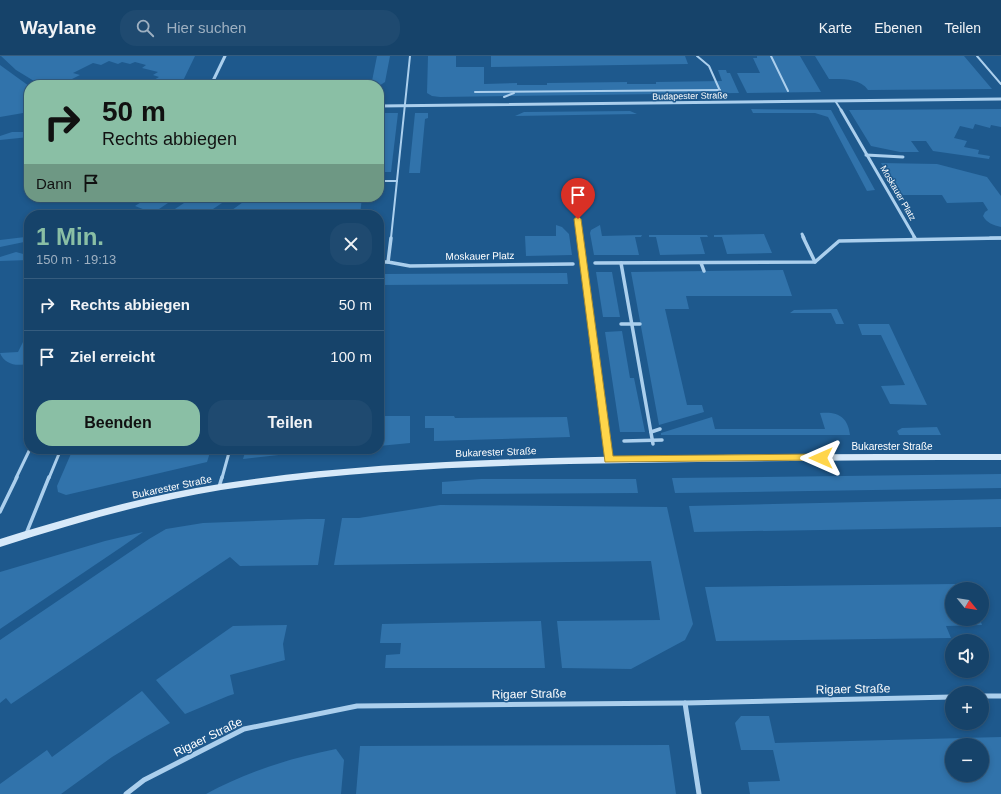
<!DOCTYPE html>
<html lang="de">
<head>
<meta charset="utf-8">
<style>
  :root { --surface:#16436a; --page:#1f4a70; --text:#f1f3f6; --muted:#9eb0c1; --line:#355c7e; --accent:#8abfa5 }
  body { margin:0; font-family:Helvetica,sans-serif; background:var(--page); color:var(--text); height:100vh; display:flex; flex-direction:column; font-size:15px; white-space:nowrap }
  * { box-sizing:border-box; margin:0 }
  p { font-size:13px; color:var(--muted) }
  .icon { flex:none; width:22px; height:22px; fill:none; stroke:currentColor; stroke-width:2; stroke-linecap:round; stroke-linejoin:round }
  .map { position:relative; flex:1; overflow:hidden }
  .side { position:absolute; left:24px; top:154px; width:360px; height:244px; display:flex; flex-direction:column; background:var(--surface); border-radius:16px; box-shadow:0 2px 6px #0003,0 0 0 1px var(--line) }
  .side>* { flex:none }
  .top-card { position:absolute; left:24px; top:24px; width:360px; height:122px; border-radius:16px; box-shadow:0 2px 6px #0003,0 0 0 1px var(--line); background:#8abfa5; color:#111; overflow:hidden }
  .needle { width:26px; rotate:120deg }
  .tools { position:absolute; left:945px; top:526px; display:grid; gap:8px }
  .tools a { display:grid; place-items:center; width:44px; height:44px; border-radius:50%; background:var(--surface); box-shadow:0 2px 6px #0003,0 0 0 1px var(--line); font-size:20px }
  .pin { position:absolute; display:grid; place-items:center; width:34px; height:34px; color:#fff; margin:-41px -17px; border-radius:50% 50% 50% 0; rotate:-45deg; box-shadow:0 0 4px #0007 }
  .pin .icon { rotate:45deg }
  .me { position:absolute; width:44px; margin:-22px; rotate:270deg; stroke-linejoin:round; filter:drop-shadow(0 0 3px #0008) }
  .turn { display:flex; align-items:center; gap:14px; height:84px; padding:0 12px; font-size:18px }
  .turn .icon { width:52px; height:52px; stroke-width:2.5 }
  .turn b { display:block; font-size:28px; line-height:34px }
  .then { display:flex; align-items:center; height:38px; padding:0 12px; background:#0003; gap:8px; font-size:15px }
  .round { display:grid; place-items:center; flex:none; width:42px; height:42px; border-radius:16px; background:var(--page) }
  .summary { display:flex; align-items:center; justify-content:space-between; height:68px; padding:0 12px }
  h1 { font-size:24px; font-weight:800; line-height:30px; color:var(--accent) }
  .cta { display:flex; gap:8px; margin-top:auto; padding:8px 12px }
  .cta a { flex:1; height:46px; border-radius:16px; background:var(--accent); color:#111; font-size:16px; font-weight:800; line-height:46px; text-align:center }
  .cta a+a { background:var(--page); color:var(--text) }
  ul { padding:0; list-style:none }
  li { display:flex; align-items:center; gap:12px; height:52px; padding:0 12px; border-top:1px solid var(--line) }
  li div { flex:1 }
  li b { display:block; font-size:15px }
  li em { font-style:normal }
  header { display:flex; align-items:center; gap:24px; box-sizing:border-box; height:56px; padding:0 20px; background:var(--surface); border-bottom:1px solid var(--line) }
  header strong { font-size:19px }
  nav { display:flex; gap:22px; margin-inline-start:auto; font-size:14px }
  .search { width:280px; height:36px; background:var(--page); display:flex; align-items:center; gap:10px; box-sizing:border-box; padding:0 14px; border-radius:16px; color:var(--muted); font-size:15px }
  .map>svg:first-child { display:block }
  .green { fill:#3173ab; fill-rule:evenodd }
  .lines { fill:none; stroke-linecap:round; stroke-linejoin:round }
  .lane-far2 { stroke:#abcfed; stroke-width:2 }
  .lane-far1 { stroke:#abcfed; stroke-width:3 }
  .lane { stroke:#abcfed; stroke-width:3.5 }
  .street-far2 { stroke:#abcfed; stroke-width:3 }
  .street-far1 { stroke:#abcfed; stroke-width:3.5 }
  .street { stroke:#abcfed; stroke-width:5 }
  .secondary { fill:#d7e9f9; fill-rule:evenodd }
  .route { fill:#ffd54a; stroke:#a68a30 }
  .labels { text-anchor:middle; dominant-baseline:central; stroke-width:3; stroke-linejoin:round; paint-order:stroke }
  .far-street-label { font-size:9px; fill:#fff; stroke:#1e598d }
  .street-label { font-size:10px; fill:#fff; stroke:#1e598d }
  .near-street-label { font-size:12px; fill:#fff; stroke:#1e598d }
</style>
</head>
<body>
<header>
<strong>Waylane</strong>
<div class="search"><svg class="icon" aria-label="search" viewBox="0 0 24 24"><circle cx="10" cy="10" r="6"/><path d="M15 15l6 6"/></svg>Hier suchen</div>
<nav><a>Karte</a><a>Ebenen</a><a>Teilen</a></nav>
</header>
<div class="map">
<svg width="1001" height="738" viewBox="0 0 1001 738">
  <rect width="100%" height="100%" fill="#1e598d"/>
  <!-- green -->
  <g class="green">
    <path d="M 1,0 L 195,0 L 181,29 L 140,29 L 144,27 L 147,28 L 159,21 L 153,19 L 158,16 L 142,12 L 146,9 L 135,6 L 130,8 L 122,6 L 118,8 L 109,5 L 101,9 L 93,7 L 73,17 L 80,19 L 72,23 L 81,26 L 76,29 L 50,29 L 46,26 L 34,25 L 16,14 Z"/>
    <path d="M 377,0 L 390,0 L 385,26 L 379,30 L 356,29 L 357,26 L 372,25 Z"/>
    <path d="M 428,0 L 456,0 L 456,11 L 484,11 L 484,28 L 517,27 L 517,29 L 547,29 L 547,27 L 627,26 L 627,28 L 656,28 L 656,26 L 722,25 L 718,14 L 726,14 L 727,17 L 730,17 L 739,37 L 440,41 L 432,40 L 427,37 Z"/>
    <path d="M 491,0 L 685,0 L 688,8 L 491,11 Z"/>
    <path d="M 757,0 L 800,0 L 821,36 L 747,37 L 737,17 L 760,17 L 753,2 L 757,2 Z"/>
    <path d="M 815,0 L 964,0 L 992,33 L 868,34 C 860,22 842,23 829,23 Z"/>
    <path d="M 0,9 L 29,30 L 29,56 L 0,61 Z"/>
    <path d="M 751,53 L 831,54 L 875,134 L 867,135 L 828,61 L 815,57 L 753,57 Z"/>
    <path d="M 1001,53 L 1001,71 L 991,69 L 990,72 L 975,68 L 973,73 L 960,70 L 954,82 L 967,85 L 964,91 L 979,94 L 978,98 L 990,100 L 989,103 L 933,95 L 926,85 L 911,85 L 919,96 L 900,96 L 871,90 L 849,54 Z"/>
    <path d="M 630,55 L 637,58 L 515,60 L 524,56 Z"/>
    <path d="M 379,57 L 398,57 L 391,116 L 379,116 Z"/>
    <path d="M 415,57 L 428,57 L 428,62 L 425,63 L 420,117 L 409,117 Z"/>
    <path d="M 12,76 L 27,76 L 29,78 L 29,81 L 0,84 L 0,80 Z"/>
    <path d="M 881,107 L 937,108 L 987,121 L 1001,140 L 1001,171 C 993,169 987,167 983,160 L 985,156 L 988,154 L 983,146 L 947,147 L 942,139 L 899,139 Z"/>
    <path d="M 149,141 L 177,141 L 153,157 L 135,150 Z"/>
    <path d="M 193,141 L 231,141 L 204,159 L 166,159 Z"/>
    <path d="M 333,141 L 362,141 L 360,159 L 225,159 L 246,144 L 331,142 Z"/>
    <path d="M 28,168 L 29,168 L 29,185 L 0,191 L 0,184 L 25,181 Z"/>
    <path d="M 556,169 L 562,171 L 569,178 L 572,199 L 526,200 L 525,180 L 556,180 Z"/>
    <path d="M 600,169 L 602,180 L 642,179 L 641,181 L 635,181 L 639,199 L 594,199 L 590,177 L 591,174 Z"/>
    <path d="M 764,178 L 772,197 L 727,198 L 722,181 L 714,181 L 714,179 Z"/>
    <path d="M 649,179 L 707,179 L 708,181 L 700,181 L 705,198 L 660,199 L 656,181 L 649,181 Z"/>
    <path d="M 16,196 L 27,199 L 29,204 L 0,205 L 0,201 Z"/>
    <path d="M 783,214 L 792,240 L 686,240 L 689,253 L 665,253 L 687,349 L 702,349 L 704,356 L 659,369 L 631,216 Z"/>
    <path d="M 596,216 L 612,216 L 620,261 L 603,261 Z"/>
    <path d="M 379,217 L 383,218 L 567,217 L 568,228 L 379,229 Z"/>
    <path d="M 837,253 L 844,268 L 836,268 L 831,257 L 790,257 L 794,254 Z"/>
    <path d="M 858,268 L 889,268 L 927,349 L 890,348 L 881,330 L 905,329 L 881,279 L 862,279 Z"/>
    <path d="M 29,274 L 29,307 C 18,311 5,309 0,297 L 18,296 Z"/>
    <path d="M 622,275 L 630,322 L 634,322 L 645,376 L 620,376 L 605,276 Z"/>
    <path d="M 820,357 C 838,355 848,361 850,379 L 661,379 L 661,377 L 712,361 L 715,373 L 825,373 Z"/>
    <path d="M 379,360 L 410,360 L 410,387 L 379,390 Z"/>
    <path d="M 425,360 L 454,360 L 455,362 L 567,361 L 570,381 L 434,385 L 434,372 L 425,372 Z"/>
    <path d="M 937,371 L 941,379 L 899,379 L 897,375 L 902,372 Z"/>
    <path d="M 73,393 L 211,393 L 207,406 L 66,439 L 58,436 L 57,430 Z"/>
    <path d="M 246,393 L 332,393 L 243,403 Z"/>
    <path d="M 1001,418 L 1001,432 L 675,437 L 672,422 Z"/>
    <path d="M 481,423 L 636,423 L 638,437 L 442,438 L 442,426 Z"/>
    <path d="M 1001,443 L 1001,471 L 694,476 L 689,450 Z"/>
    <path d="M 440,449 L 667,451 L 693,568 L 685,584 L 631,613 L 562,612 L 557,565 L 660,564 L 651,505 L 334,509 L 342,462 L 359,462 Z"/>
    <path d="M 307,463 L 325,463 L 318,509 L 240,510 L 230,501 L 11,648 L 6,642 L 0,647 L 0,584 L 149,483 L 166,473 L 203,467 Z"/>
    <path d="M 143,476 L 123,490 L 0,573 L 0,516 L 105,485 Z"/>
    <path d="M 955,528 L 957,533 L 952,533 L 952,563 L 980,563 L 982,569 L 946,570 L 951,582 L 716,585 L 705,531 Z"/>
    <path d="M 541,565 L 545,612 L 385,612 L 386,599 L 400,598 L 401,587 L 380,587 L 382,568 Z"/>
    <path d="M 287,569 L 283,588 L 285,604 L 230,619 L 234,638 L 228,640 L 185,658 L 156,624 L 233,570 Z"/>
    <path d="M 142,635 L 170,667 L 145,681 L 112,701 L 61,738 L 0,738 L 0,728 L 47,694 L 52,701 Z"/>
    <path d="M 741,660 L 769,660 L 775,687 L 1001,681 L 1001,738 L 750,738 L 748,726 L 780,725 L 773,694 L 741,694 L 735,667 ZM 952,689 L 982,689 L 982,719 L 952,719 Z"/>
    <path d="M 669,689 L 676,738 L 356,738 L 360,690 Z"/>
    <path d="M 336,693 L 344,704 L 341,738 L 206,738 C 247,716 290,702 336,693 Z"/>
  </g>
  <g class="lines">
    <!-- lane-far2 -->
    <g class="lane-far2">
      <path d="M 697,0 L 709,10 L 721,37"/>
      <path d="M 771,0 L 788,35"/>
      <path d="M 977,0 L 1001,28"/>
      <path d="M 475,36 L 720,34"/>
      <path d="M 504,41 L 514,37"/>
      <path d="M 836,46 L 841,54"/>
      <path d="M 379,125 L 397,125"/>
      <path d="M 578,163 L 580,182"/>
      <path d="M 391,182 L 410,0"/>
    </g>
    <!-- lane-far1 -->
    <g class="lane-far1">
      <path d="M 580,181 L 609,404"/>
      <path d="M 16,422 L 30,393"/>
      <path d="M 49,422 L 61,393"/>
      <path d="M 222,422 L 230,393"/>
    </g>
    <!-- lane -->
    <g class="lane">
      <path d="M 219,431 L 222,421"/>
      <path d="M 0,456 L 17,421"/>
      <path d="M 26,478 L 49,421"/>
    </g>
    <!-- street-far2 -->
    <g class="street-far2">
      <path d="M 211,29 L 225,0"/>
      <path d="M 379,50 L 1001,43"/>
      <path d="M 841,54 L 915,182"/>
      <path d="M 866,99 L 903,101"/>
      <path d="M 802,178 L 804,182"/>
      <path d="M 990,182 L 1001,182"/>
    </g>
    <!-- street-far1 -->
    <g class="street-far1">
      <path d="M 803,181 L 815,206"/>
      <path d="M 914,181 L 915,183"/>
      <path d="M 391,182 L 388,206 L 410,210 L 573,208"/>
      <path d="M 379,206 L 388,206"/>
      <path d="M 595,207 L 815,206 L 839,185 L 1001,182"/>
      <path d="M 621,207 L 653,388"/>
      <path d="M 701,207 L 704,215"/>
      <path d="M 621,268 L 640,268"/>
      <path d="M 651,376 L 660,373"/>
      <path d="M 624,385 L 662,384"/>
    </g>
    <!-- street -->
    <g class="street">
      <path d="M 982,640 L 1001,640"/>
      <path d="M 685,647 L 699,738"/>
      <path d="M 126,738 L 144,724 L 244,673 L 357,650 L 685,647 L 952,641"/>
    </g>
    <!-- secondary -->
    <path class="secondary" d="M 1001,398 L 1001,404 C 878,404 754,405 631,407 C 494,409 356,413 221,434 C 146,446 72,468 0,491 L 0,483 C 64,463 130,444 196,432 C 328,409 462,404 595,401 C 730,398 866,398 1001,398 Z"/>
  </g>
  <!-- route -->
  <path class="route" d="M 578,160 L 581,163 L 613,400 L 821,398 L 826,402 L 824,404 L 605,406 L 574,163 Z"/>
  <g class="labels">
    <!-- far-street labels -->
    <g class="far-street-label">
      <text transform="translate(690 40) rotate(-1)">Budapester Straße</text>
      <text transform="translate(898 137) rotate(60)">Moskauer Platz</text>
    </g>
    <!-- street labels -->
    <g class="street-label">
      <text transform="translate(480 200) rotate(-1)">Moskauer Platz</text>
      <text x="892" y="390">Bukarester Straße</text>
      <text transform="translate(496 396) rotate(-2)">Bukarester Straße</text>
      <text transform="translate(172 431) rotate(-12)">Bukarester Straße</text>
    </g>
    <!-- near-street labels -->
    <g class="near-street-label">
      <text transform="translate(853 633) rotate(-1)">Rigaer Straße</text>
      <text transform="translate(529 638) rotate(-1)">Rigaer Straße</text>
      <text transform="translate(208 681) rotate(-26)">Rigaer Straße</text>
    </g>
  </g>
</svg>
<div class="tools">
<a><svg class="needle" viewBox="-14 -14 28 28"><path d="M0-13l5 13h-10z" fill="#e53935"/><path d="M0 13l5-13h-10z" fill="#9eb0c1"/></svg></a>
<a><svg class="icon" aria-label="sound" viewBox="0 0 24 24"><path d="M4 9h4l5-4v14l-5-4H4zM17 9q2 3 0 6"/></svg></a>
<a>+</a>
<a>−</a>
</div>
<div class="pin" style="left:578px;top:163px;background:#d93025"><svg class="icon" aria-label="arrive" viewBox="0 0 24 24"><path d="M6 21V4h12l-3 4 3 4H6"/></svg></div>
<svg class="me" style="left:821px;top:402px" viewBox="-20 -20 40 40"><path d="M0-17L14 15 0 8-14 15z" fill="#ffd54a" stroke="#fff" stroke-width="4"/></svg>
<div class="top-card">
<div class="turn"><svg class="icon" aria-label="right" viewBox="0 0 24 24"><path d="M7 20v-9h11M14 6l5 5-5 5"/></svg><div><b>50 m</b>Rechts abbiegen</div></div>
<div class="then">Dann<svg class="icon" aria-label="arrive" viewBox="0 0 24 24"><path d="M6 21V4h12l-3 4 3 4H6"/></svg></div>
</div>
<section class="side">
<div class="summary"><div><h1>1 Min.</h1><p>150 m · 19:13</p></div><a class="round"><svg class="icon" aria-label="close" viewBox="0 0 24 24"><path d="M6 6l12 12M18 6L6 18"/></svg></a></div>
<ul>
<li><svg class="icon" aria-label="right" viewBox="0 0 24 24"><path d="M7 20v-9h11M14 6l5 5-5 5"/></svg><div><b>Rechts abbiegen</b></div><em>50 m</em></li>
<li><svg class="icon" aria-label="arrive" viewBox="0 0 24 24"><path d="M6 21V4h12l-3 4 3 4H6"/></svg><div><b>Ziel erreicht</b></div><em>100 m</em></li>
</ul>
<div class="cta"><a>Beenden</a><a>Teilen</a></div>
</section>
</div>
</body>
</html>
